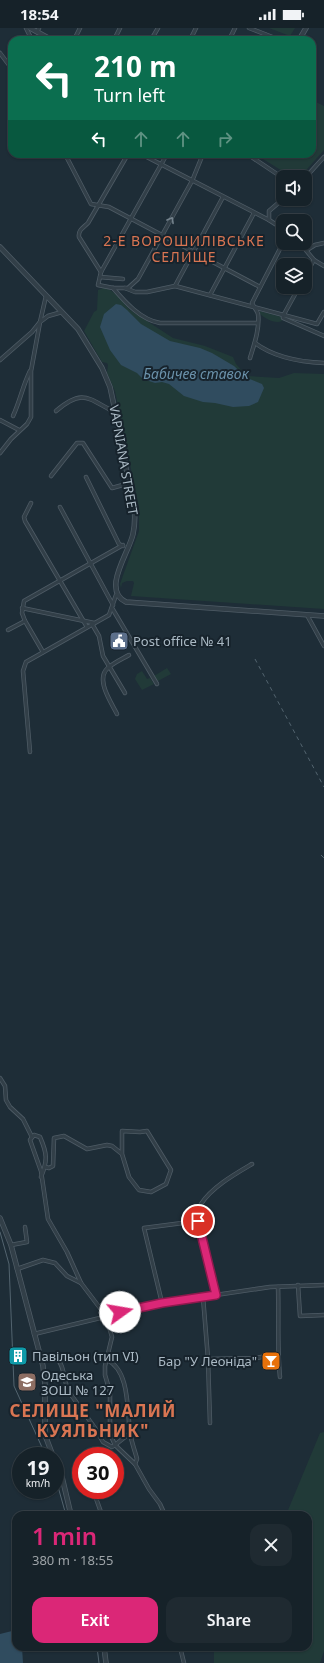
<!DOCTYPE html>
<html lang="en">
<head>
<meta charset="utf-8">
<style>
  :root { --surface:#162229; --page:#1f2a31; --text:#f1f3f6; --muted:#9ea4a8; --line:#353f46; --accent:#db2777 }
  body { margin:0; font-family:"Noto Sans",sans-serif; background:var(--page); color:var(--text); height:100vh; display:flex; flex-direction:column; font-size:15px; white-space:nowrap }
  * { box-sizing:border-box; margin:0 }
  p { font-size:13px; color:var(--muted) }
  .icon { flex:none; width:22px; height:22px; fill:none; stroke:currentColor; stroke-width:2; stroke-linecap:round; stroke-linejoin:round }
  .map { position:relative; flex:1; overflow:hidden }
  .side { position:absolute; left:12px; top:1483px; width:300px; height:140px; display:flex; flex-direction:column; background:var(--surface); border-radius:12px; box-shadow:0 1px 3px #0004,0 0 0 1px var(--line) }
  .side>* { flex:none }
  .hud { position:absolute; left:8px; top:8px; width:308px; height:122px; border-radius:12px; box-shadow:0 1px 3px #0004,0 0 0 1px var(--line); background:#0b6e4f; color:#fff; overflow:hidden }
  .controls { position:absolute; left:276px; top:142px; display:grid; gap:8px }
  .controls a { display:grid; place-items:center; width:36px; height:36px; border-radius:8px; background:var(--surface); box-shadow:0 1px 3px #0004,0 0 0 1px var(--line); font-size:20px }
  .speed { position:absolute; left:12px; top:1419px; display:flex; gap:8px; font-size:20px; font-weight:700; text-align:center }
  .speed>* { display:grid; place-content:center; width:52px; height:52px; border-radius:50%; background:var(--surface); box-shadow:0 1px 3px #0004,0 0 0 1px var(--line); line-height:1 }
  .speed small { font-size:10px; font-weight:400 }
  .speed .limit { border:6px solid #d22; background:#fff; color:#111 }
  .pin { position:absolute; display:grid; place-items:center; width:34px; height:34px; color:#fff; margin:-17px; border:2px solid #fff; border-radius:50%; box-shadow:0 1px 4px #0007 }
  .me { position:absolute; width:44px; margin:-22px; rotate:77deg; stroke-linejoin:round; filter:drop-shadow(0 0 3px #0008) }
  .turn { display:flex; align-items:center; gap:14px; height:84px; padding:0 20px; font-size:18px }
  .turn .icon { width:52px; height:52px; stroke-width:2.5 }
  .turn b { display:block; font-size:28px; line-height:34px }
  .lanes { display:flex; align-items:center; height:38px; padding:0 20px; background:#0003; justify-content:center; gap:20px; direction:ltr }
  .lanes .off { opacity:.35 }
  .round { display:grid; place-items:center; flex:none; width:42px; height:42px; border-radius:12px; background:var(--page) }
  .head { display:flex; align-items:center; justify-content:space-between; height:68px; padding:0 20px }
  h1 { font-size:24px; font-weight:600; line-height:30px; color:var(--accent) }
  .button { display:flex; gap:8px; margin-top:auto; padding:8px 20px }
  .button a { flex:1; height:46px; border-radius:12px; background:var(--accent); color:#fff; font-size:16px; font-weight:600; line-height:46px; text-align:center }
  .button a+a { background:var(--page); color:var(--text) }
  .status { display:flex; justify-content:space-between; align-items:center; height:28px; padding:0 20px; background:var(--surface); direction:ltr }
  .status svg { height:11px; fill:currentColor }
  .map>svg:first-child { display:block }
  .green { fill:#213a38 }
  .water { fill:#304c5f }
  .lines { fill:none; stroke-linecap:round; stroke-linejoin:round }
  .minor-casing { stroke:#4f5c66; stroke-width:4.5 }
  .tertiary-casing { stroke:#4f5c66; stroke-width:5.5 }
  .minor { stroke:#323f48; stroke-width:3 }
  .tertiary { stroke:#323f48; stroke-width:4 }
  .tram { stroke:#53646f; stroke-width:1 }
  .rail { stroke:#53646f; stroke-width:1; stroke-dasharray:4 4; stroke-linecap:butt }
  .oneway { stroke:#75838d }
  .route-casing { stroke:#8e194d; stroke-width:10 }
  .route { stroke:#db2777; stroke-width:7 }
  .labels { text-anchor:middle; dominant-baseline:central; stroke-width:4; stroke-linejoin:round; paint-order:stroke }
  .street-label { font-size:13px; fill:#abbac5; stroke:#17232c }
  .poi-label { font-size:13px; fill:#abbac5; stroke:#17232c; text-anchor:start }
  .neighbourhood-label { font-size:14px; letter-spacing:1px; fill:#d97552; stroke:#17232c }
  .water-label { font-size:14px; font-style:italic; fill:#6a91aa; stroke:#17232c }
  .district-label { font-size:17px; font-weight:bold; letter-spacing:1px; fill:#d97552; stroke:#17232c }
</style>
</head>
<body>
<div class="status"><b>18:54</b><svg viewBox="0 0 49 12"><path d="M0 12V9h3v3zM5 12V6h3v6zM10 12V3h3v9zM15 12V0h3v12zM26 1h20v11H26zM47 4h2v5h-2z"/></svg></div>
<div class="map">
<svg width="324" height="1635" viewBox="0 0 324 1635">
  <rect width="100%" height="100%" fill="#1e2d37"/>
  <!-- green -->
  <g class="green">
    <path d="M 269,0 L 295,0 L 290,8 Z"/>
    <path d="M 312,72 L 324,78 L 324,122 L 300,149 L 292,149 L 255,126 L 312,126 Z"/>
    <path d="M 106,259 L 117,267 L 130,282 L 173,310 L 205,318 L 233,329 L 236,336 L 247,348 L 279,350 L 294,345 L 324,346 L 324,581 L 131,568 L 134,555 L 133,553 L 127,553 L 122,555 L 121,560 L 120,556 L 139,503 L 139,480 L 115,363 L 107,345 L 108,337 L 107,335 L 102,334 L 84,303 L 94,284 L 97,282 L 98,262 Z"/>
    <path d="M 260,283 L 281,289 L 282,293 C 275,296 266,291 260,286 Z"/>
    <path d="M 167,640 L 171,646 L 158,653 L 156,652 L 154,648 Z"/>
    <path d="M 142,643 L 147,651 L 150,650 L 154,656 L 142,662 L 135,651 L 137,646 Z"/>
    <path d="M 324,1404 L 324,1623 L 320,1635 L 214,1635 L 214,1619 L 308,1619 L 308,1487 L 286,1487 L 320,1405 Z"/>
  </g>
  <!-- water -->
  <g class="water">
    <path d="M 116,276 L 121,277 L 127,282 L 141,296 L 170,313 L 200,320 L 212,325 L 234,338 L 247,350 L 262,356 L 264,360 L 258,374 L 249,378 L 233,379 L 215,375 L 203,374 L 184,368 L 169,356 L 162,354 L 155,355 L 143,351 L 137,345 L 121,337 L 110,322 L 100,299 L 104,286 Z"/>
    <path d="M 16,1602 L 16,1619 L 22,1619 L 23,1635 L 0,1635 L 0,1606 Z"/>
  </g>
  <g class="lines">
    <!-- minor casing -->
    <g class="minor-casing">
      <g id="minor">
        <path d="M 26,0 L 32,12"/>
        <path d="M 249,0 L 280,12"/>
        <path d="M 37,4 L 39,0"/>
        <path d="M 74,12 L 80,0"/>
        <path d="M 114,12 L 120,0"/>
        <path d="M 151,12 L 158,0"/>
        <path d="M 190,12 L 196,0"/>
        <path d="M 229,12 L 235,0"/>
        <path d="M 255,12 L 266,7"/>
        <path d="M 0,25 L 12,41"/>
        <path d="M 65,126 L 91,176 L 109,179 L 260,259"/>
        <path d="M 141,126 L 269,192 L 283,201"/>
        <path d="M 167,126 L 101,244 L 98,257 L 113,260 L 128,260 L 138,251 L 192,153 L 203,126"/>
        <path d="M 247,126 L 283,150"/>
        <path d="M 305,150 L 324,129"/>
        <path d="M 269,192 L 269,183 L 283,171"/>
        <path d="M 300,215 L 314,232 L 324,238"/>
        <path d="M 307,222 L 315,217 L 324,215"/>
        <path d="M 101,244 L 79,209 C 78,202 83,200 88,195 L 128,126"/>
        <path d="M 305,248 L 314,232"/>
        <path d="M 100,249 L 123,251"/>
        <path d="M 175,258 L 223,169"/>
        <path d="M 299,259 L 283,288 L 283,290 L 324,308"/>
        <path d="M 113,260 C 125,274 141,292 160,295 L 257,295"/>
        <path d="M 125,260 L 135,264 L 147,264 L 175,258 L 317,296 L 324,284"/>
        <path d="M 210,267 L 254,185"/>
        <path d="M 255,315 C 275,330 300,334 324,335"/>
        <path d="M 250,330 C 254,317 260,300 258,286 C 257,282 253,278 252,275 L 283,215"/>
        <path d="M 0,332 L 32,304 L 40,294 L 46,268"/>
        <path d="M 56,383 C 84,359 89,372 115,384"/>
        <path d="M 13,388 C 20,373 23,357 30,343"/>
        <path d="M 0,392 L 19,402"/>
        <path d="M 0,425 L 11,411 L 27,396 L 31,389 L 31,343 L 40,294 L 48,288 L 62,284"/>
        <path d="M 51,448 L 77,415 L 83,415 L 112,460 L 130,455"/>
        <path d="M 86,449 L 119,516 L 123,518"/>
        <path d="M 31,475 L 24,489 L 25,493 L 87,599"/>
        <path d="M 60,479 L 113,577"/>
        <path d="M 22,580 L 94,595"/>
        <path d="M 112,580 L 157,656"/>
        <path d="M 307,587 L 324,618"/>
        <path d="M 92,596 L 99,608 L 103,628 L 125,665"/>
        <path d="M 8,602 L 25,593"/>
        <path d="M 43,624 L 25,593 L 22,585 L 24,573 L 123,517"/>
        <path d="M 117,686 C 111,674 94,650 109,639 C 115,634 122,631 129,627"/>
        <path d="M 30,724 L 23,643 L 26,634 L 109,587 L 116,567"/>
        <path d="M 0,1050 L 5,1058 L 6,1072 L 10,1079 L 23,1091 L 32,1109"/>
        <path d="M 45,1139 L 49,1140 L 53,1138 L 54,1110 L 64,1108 L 87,1121 L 107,1117 L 112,1118 L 122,1126 L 129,1149 L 139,1162 L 151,1164 L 166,1156 L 171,1142 L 147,1103 L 140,1104 L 122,1103 L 122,1126"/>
        <path d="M 41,1149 C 48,1132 47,1125 40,1109 L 34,1107 L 30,1112 L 41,1143 L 48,1191 L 67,1224 L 81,1255"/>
        <path d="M 11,1217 L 27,1214 L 25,1199"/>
        <path d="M 17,1241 L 43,1232 L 55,1235 L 67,1248 L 81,1255 L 106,1288 L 112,1309 L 105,1338 L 105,1347 L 110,1364 L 110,1406 L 115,1417 L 130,1405"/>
        <path d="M 298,1257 L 300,1288 L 324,1287"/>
        <path d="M 278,1259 C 279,1289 277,1319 280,1349"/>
        <path d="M 216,1267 C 211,1249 193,1191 201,1176 C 212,1159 235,1146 252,1136"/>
        <path d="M 203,1269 L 208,1331 L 210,1395"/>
        <path d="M 162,1275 L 144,1200 L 198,1193"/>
        <path d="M 34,1306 L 162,1275 L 270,1259 L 324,1257"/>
        <path d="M 40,1327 L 56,1329 C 65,1338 63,1352 69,1364 L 95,1400 L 103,1414 L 112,1419 L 115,1417 L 135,1436"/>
        <path d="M 208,1331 L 256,1330 L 278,1326"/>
        <path d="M 107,1332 C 130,1342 127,1383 130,1404 C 131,1413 135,1423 137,1431 L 135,1436 L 149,1461 L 160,1476 L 165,1487"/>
        <path d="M 93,1462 L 102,1487"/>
        <path d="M 180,1619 L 184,1635"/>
      </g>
    </g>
    <!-- tertiary casing -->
    <g class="tertiary-casing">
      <g id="tertiary">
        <path d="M 30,0 L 52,12"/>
        <path d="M 299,12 L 306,0"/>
        <path d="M 0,219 L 78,301 L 102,340 L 110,359 C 116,386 121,413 126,440 C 131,462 138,483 133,506 C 129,525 101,562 126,574 L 324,588"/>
        <path d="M 0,1190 L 11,1217 L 43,1338 L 45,1357 L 45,1407 L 53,1428"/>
        <path d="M 55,1431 L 62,1449 L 71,1487"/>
        <path d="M 104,1619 L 106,1635"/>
      </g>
    </g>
    <!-- minor -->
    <use href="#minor" class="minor"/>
    <!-- tertiary -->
    <use href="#tertiary" class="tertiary"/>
    <!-- tram -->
    <g class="tram">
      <path d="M 0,1204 L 9,1236 L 14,1358 L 46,1428"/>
      <path d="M 55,1448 L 66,1487"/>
      <path d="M 97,1619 L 99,1635"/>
    </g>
    <!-- rail -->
    <g class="rail">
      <path d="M 255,631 L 324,759"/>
      <path d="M 321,827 L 324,830"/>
    </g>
  </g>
  <!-- one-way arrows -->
  <defs><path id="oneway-chevron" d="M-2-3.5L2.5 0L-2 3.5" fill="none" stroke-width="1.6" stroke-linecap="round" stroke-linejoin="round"/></defs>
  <use class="oneway" href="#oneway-chevron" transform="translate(171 192) rotate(-61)"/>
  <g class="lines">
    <!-- route casing -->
    <g class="route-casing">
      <path id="route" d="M 120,1284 L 162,1275 L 216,1267 L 198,1193"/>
    </g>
    <!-- route -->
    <use href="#route" class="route"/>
  </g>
  <!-- icons -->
  <defs>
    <g id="civic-square" transform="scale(1)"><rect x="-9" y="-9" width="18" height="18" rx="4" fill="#5c6f8a" stroke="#17232c"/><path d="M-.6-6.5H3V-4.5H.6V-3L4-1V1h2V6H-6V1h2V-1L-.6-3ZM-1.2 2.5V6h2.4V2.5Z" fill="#fff"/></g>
    <g id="building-square" transform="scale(1)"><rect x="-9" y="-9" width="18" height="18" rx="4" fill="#0f9aa8" stroke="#17232c"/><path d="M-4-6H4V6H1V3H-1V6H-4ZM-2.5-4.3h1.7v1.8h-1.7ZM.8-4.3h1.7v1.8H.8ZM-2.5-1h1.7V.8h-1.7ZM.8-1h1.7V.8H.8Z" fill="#fff"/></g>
    <g id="bar-square" transform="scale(1)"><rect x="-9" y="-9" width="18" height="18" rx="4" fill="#e8710a" stroke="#17232c"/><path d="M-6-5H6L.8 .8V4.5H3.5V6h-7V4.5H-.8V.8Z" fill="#fff"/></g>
    <g id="school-square" transform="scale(1)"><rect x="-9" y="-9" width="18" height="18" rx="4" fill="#8d6e63" stroke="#17232c"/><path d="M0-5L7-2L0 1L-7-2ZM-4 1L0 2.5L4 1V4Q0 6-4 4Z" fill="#fff"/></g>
  </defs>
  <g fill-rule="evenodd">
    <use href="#civic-square" x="119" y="613"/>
    <use href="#building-square" x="18" y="1328"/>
    <use href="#bar-square" x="271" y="1333"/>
    <use href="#school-square" x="27" y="1354"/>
  </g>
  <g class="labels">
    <!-- street labels -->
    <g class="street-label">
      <text transform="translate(124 432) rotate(80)">VAPNIANA STREET</text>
    </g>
    <!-- poi labels -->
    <g class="poi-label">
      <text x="133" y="613">Post office № 41</text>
      <text x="32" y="1328">Павільон (тип VI)</text>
      <text x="257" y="1333" text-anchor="end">Бар "У Леоніда"</text>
      <text x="41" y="1347">Одеська<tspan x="41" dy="15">ЗОШ № 127</tspan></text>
    </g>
    <!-- neighbourhood labels -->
    <g class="neighbourhood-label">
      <text x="184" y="212">2-Е ВОРОШИЛІВСЬКЕ<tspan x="184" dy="16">СЕЛИЩЕ</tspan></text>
    </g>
    <!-- water labels -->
    <g class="water-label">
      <text x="196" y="345">Бабичев ставок</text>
    </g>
    <!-- district labels -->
    <g class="district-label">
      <text x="93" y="1382">СЕЛИЩЕ "МАЛИЙ<tspan x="93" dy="20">КУЯЛЬНИК"</tspan></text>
    </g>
  </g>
</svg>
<div class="controls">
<a><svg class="icon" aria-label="sound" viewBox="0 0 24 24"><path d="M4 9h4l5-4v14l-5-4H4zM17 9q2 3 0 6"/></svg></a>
<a><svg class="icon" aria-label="search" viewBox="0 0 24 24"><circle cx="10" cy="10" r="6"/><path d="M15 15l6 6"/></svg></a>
<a><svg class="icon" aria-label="layers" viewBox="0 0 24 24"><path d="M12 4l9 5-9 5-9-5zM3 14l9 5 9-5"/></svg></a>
</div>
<div class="speed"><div>19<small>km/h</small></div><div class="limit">30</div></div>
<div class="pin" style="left:198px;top:1193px;background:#d93025"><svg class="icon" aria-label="arrive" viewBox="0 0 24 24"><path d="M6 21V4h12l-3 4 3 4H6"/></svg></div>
<svg class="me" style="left:120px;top:1284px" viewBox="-20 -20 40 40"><circle r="19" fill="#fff"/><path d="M0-13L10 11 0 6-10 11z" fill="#db2777"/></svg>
<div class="hud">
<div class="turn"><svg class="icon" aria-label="left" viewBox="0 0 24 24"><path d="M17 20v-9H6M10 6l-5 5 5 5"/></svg><div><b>210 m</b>Turn left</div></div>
<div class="lanes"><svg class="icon" aria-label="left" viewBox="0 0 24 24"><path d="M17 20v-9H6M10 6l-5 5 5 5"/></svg><svg class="icon off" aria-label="ahead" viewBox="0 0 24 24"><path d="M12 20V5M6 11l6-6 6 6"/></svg><svg class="icon off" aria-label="ahead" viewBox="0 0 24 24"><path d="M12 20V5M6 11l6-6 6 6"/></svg><svg class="icon off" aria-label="right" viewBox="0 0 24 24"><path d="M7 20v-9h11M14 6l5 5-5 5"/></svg></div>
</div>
<section class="side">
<div class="head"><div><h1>1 min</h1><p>380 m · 18:55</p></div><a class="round"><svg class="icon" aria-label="close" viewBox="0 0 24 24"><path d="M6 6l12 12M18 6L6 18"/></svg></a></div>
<div class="button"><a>Exit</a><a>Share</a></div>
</section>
</div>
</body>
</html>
